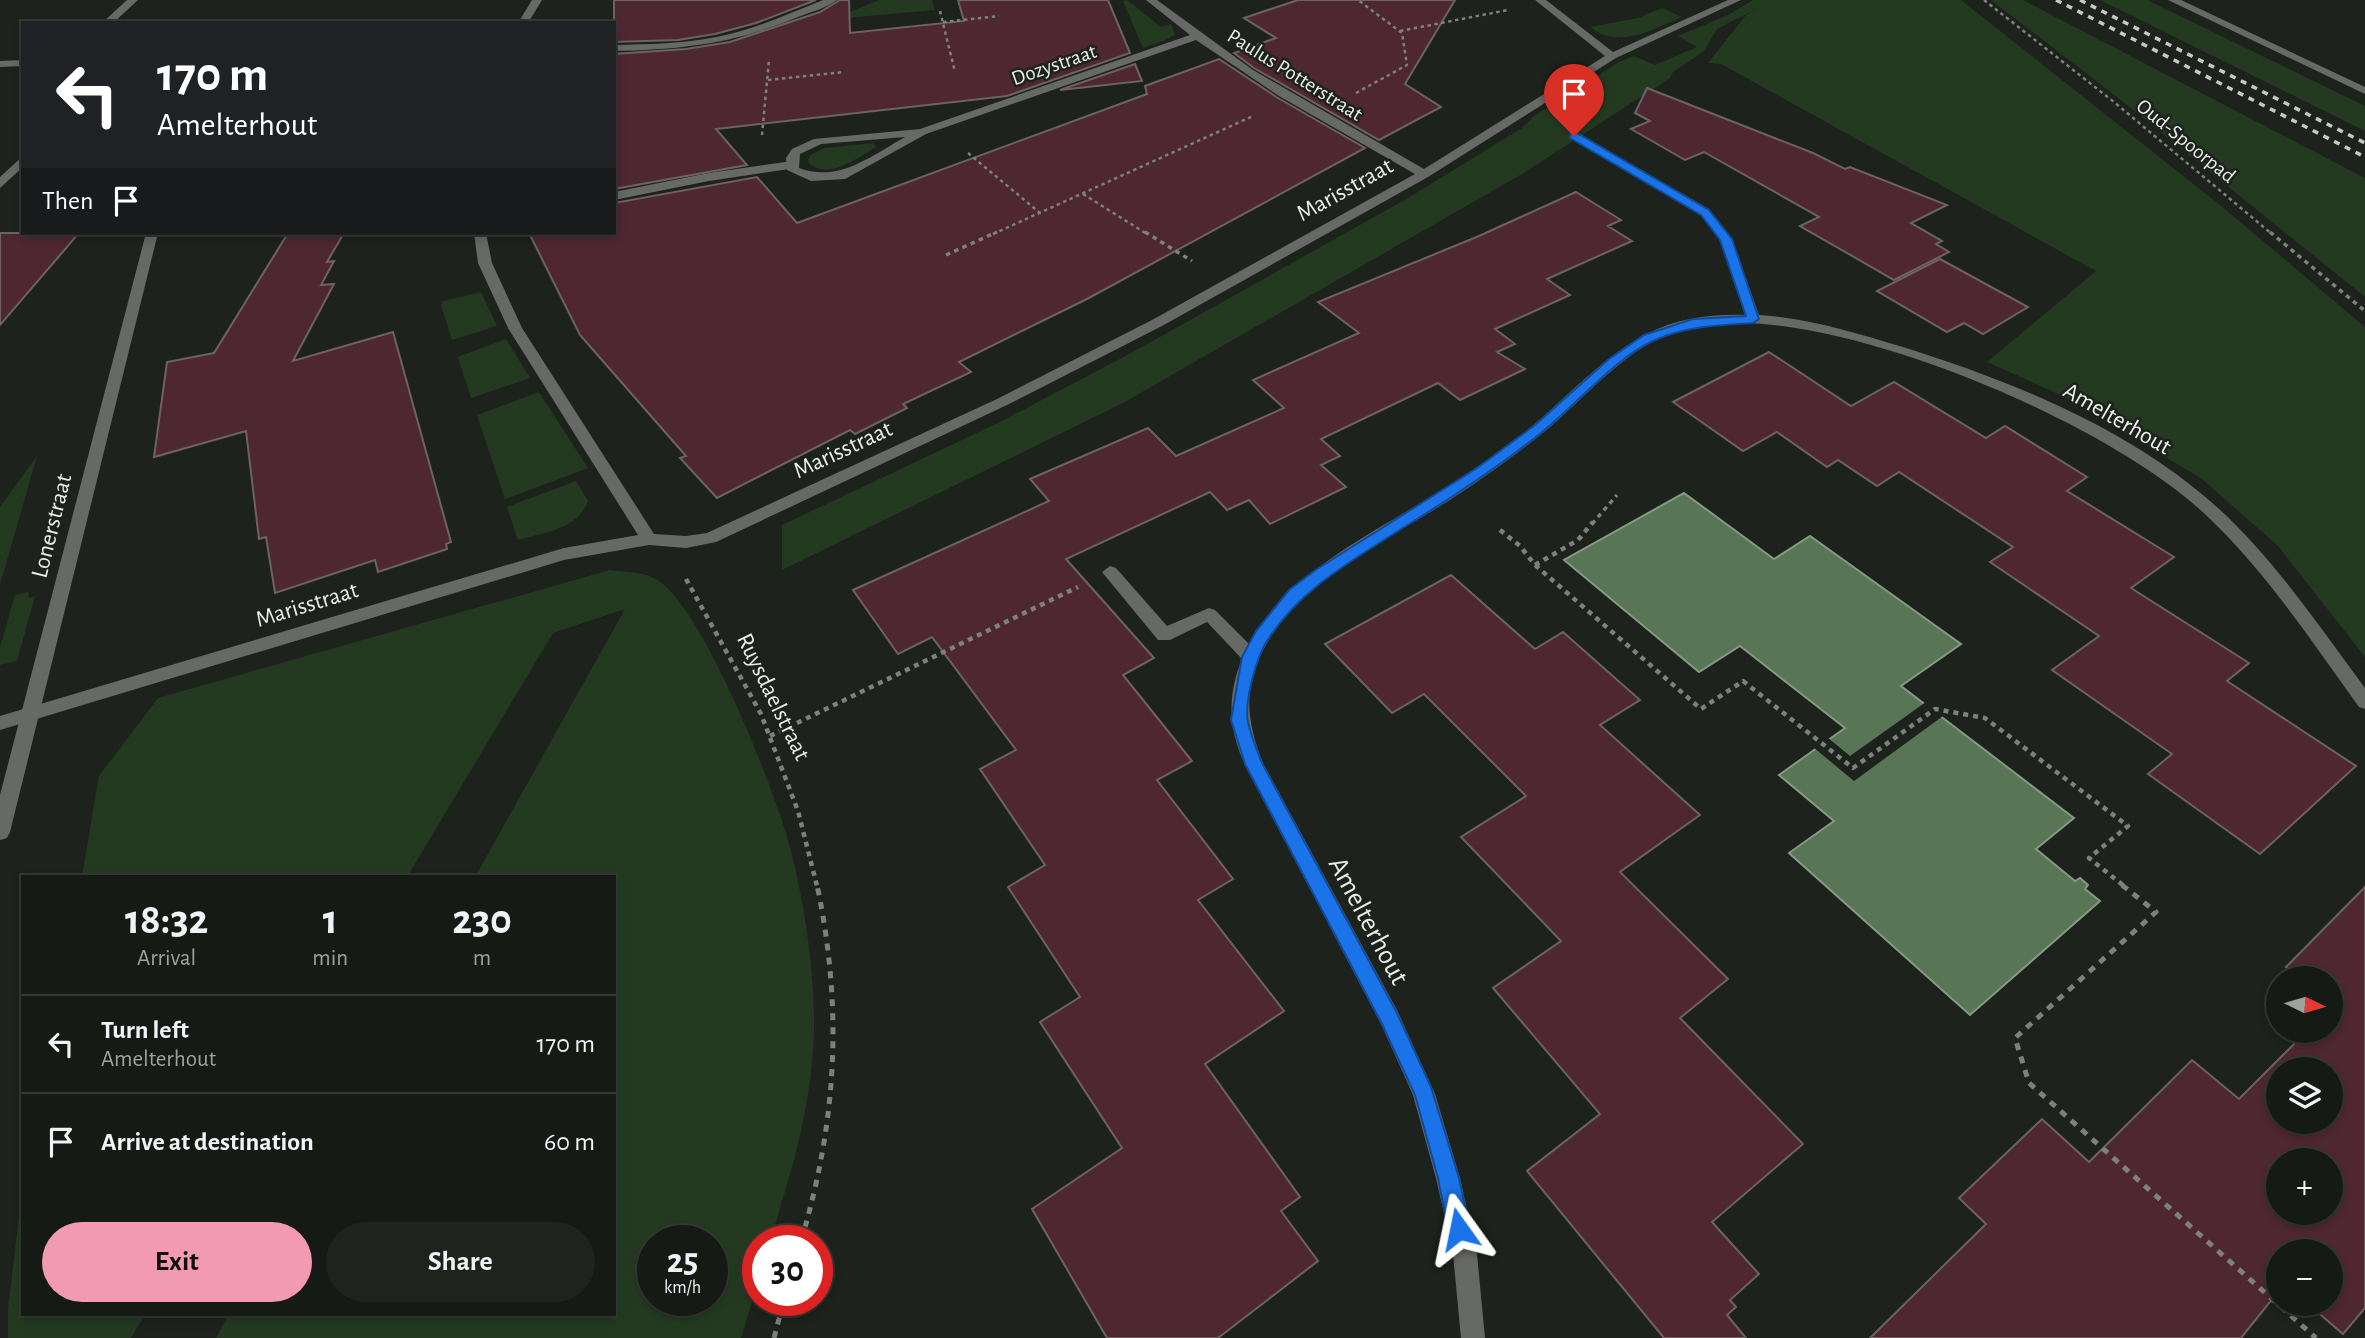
<!DOCTYPE html>
<html lang="en">
<head>
<meta charset="utf-8">
<style>
  :root { --surface:#161a15; --page:#1f231e; --text:#f1f3f6; --muted:#9ea1a0; --line:#353834; --accent:#f29ab0 }
  body { margin:0; font-family:"Alegreya Sans",sans-serif; background:var(--page); color:var(--text); height:100vh; display:flex; flex-direction:column; font-size:26px; white-space:nowrap }
  * { box-sizing:border-box; margin:0 }
  p { font-size:23px; color:var(--muted) }
  .icon { flex:none; width:38px; height:38px; fill:none; stroke:currentColor; stroke-width:2; stroke-linecap:round; stroke-linejoin:round }
  .map { position:relative; flex:1; overflow:hidden }
  .drawer { position:absolute; left:21px; top:875px; width:595px; height:441px; display:flex; flex-direction:column; background:var(--surface); border-radius:0px; box-shadow:0 4px 10px #0003,0 0 0 2px var(--line) }
  .drawer>* { flex:none }
  .hud { position:absolute; left:21px; top:21px; width:595px; height:214px; border-radius:0px; box-shadow:0 4px 10px #0003,0 0 0 2px var(--line); background:#202124; color:#fff; overflow:hidden }
  .needle { width:46px; rotate:95deg }
  .tools { position:absolute; left:2266px; top:966px; display:grid; gap:14px }
  .tools a { display:grid; place-items:center; width:77px; height:77px; border-radius:50%; background:var(--surface); box-shadow:0 4px 10px #0003,0 0 0 2px var(--line); font-size:35px }
  .speed { position:absolute; left:637px; top:1225px; display:flex; gap:14px; font-size:35px; font-weight:700; text-align:center }
  .speed>* { display:grid; place-content:center; width:91px; height:91px; border-radius:50%; background:var(--surface); box-shadow:0 4px 10px #0003,0 0 0 2px var(--line); line-height:1 }
  .speed small { font-size:18px; font-weight:400 }
  .speed .limit { border:10px solid #d22; background:#fff; color:#111 }
  .pin { position:absolute; display:grid; place-items:center; width:60px; height:60px; color:#fff; margin:-72px -30px; border-radius:50% 50% 50% 0; rotate:-45deg; box-shadow:0 0 7px #0007 }
  .pin .icon { rotate:45deg }
  .me { position:absolute; width:77px; margin:-38px; rotate:348deg; stroke-linejoin:round; filter:drop-shadow(0 0 5px #0008) }
  .turn { display:flex; align-items:center; gap:24px; height:147px; padding:0 21px; font-size:32px }
  .turn .icon { width:91px; height:91px; stroke-width:2.5 }
  .turn b { display:block; font-size:49px; line-height:60px }
  .then { display:flex; align-items:center; height:66px; padding:0 21px; background:#0003; gap:14px; font-size:26px }
  .eta { display:flex; justify-content:space-evenly; align-items:center; height:119px; text-align:center }
  .eta b { font-size:42px; font-weight:600; line-height:49px }
  .action { display:flex; gap:14px; margin-top:auto; padding:14px 21px }
  .action a { flex:1; height:80px; border-radius:42px; background:var(--accent); color:#111; font-size:28px; font-weight:600; line-height:80px; text-align:center }
  .action a+a { background:var(--page); color:var(--text) }
  ul { padding:0; list-style:none }
  li { display:flex; align-items:center; gap:21px; height:98px; padding:0 21px; border-top:2px solid var(--line) }
  li div { flex:1 }
  li b { display:block; font-size:26px }
  li em { font-style:normal }
  .map>svg:first-child { display:block }
  .green { fill:#233a21; fill-rule:evenodd }
  .water { fill:#587655; stroke:#849a82; stroke-width:2 }
  .pier { fill:#1d221c }
  .building { fill:#4e2732; stroke:#6c6264; stroke-width:2; fill-rule:evenodd }
  .lines { fill:none; stroke-linecap:round; stroke-linejoin:round }
  .path-far3 { stroke:#7c817c; stroke-width:2.5; stroke-dasharray:3.5 3.5; stroke-linecap:butt }
  .path-far2 { stroke:#7c817c; stroke-width:3.5; stroke-dasharray:4.5 4.5; stroke-linecap:butt }
  .path-far1 { stroke:#7c817c; stroke-width:4.5; stroke-dasharray:5 5; stroke-linecap:butt }
  .path { stroke:#7c817c; stroke-width:5; stroke-dasharray:7 7; stroke-linecap:butt }
  .service { fill:#676966; fill-rule:evenodd }
  .minor { fill:#676966; fill-rule:evenodd }
  .tertiary { fill:#676966; fill-rule:evenodd }
  .rail { stroke:#c5c9c5; stroke-width:3.5; stroke-dasharray:6 6; stroke-linecap:butt }
  .route { fill:#1a73e8; stroke:#114b97; stroke-width:2 }
  .labels { text-anchor:middle; dominant-baseline:central; stroke-width:5; stroke-linejoin:round; paint-order:stroke }
  .far-street-label { font-size:21px; fill:#eaeeea; stroke:#1d221c }
  .street-label { font-size:24px; fill:#eaeeea; stroke:#1d221c }
  .near-street-label { font-size:28px; fill:#eaeeea; stroke:#1d221c }
</style>
</head>
<body>
<div class="map">
<svg width="2365" height="1338" viewBox="0 0 2365 1338">
  <rect width="100%" height="100%" fill="#1d221c"/>
  <!-- green -->
  <g class="green">
    <path d="M 879,0 L 932,0 L 935,10 L 834,19 Z"/>
    <path d="M 1127,0 L 1161,27 L 1171,24 L 1175,34 L 1166,40 L 1143,48 L 1123,1 Z"/>
    <path d="M 1753,0 L 1961,0 L 2220,205 L 2365,327 L 2365,657 L 2278,546 L 2202,479 L 2065,397 L 1987,362 L 2096,271 L 1721,64 L 1708,63 L 1746,15 L 1758,8 L 1717,29 L 1704,51 L 1673,72 L 1670,78 L 1522,174 L 1123,403 L 782,570 L 782,525 L 998,423 L 1133,352 L 1408,198 L 1522,128 L 1534,116 L 1619,62 L 1634,56 L 1655,65 L 1697,47 L 1678,36 L 1728,15 Z"/>
    <path d="M 1991,0 L 2023,0 L 2365,178 L 2365,297 L 2122,101 Z"/>
    <path d="M 2100,0 L 2147,0 L 2365,106 L 2365,131 Z"/>
    <path d="M 1662,8 L 1682,17 C 1654,29 1618,50 1590,27 L 1638,18 Z"/>
    <path d="M 874,143 L 876,147 C 857,158 827,182 808,162 L 809,156 L 824,148 Z"/>
    <path d="M 481,292 L 497,326 L 452,340 L 441,305 L 443,301 Z"/>
    <path d="M 506,339 L 530,378 L 471,398 L 458,357 Z"/>
    <path d="M 539,392 L 588,468 L 505,499 L 477,415 Z"/>
    <path d="M 37,456 L 0,585 L 0,507 Z"/>
    <path d="M 576,481 L 588,501 C 579,529 542,533 518,540 L 507,507 Z"/>
    <path d="M 610,570 C 623,572 640,572 652,577 C 700,596 778,798 791,851 C 804,904 813,960 814,1013 C 816,1092 793,1167 770,1241 L 758,1241 L 758,1282 L 741,1338 L 216,1338 L 229,1314 L 614,1314 L 614,877 L 475,877 L 625,609 L 553,633 L 407,877 L 82,877 L 99,776 L 158,698 ZM 653,1241 L 712,1241 L 712,1300 L 653,1300 Z"/>
    <path d="M 28,592 L 29,598 L 35,596 L 17,661 L 0,665 L 0,647 L 15,595 Z"/>
    <path d="M 23,1207 L 23,1314 L 145,1314 L 131,1338 L 8,1338 L 8,1309 L 20,1208 Z"/>
  </g>
  <!-- water -->
  <path class="water" d="M 1684,493 L 1774,559 L 1810,536 L 1961,644 L 1901,686 L 2074,818 L 2036,849 L 2075,881 L 2080,878 L 2088,885 L 2085,889 L 2100,901 L 1970,1015 L 1789,853 L 1834,821 L 1779,775 L 1845,728 L 1740,646 L 1699,672 L 1564,560 Z"/>
  <!-- pier -->
  <path class="pier" d="M 1926,702 L 1943,716 L 1854,781 L 1813,747 L 1827,737 L 1850,756 Z"/>
  <!-- building -->
  <g class="building">
    <path d="M 614,0 L 816,0 L 756,23 L 715,34 L 678,40 L 614,42 Z"/>
    <path d="M 840,0 L 849,0 L 850,33 L 964,21 L 958,0 L 1108,0 L 1130,53 L 1007,96 L 716,129 L 747,165 L 614,189 L 614,54 L 686,49 L 730,42 L 820,12 Z"/>
    <path d="M 1298,0 L 1455,0 L 1405,84 L 1441,107 L 1379,140 L 1254,68 L 1234,53 L 1276,38 L 1244,18 Z"/>
    <path d="M 1219,59 L 1278,98 L 1365,148 L 1087,299 L 959,362 L 971,372 L 903,404 L 907,408 L 855,434 L 850,430 L 717,498 L 680,458 L 686,456 L 580,335 L 529,233 L 614,233 L 614,203 L 757,177 L 797,223 L 1147,94 L 1145,86 Z"/>
    <path d="M 1135,64 L 1142,81 L 1060,90 Z"/>
    <path d="M 1647,88 L 1813,153 L 1845,169 L 1850,167 L 1947,205 L 1911,223 L 1942,241 L 1936,244 L 1949,252 L 1894,280 L 1800,226 L 1819,217 L 1704,152 L 1685,160 L 1631,129 L 1650,121 L 1635,113 Z"/>
    <path d="M 1576,192 L 1621,220 L 1608,226 L 1632,241 L 1547,279 L 1570,295 L 1495,329 L 1515,344 L 1497,352 L 1525,369 L 1460,400 L 1438,383 L 1321,439 L 1340,456 L 1321,465 L 1346,487 L 1270,524 L 1249,500 L 1227,510 L 1210,492 L 1066,559 L 1154,658 L 1123,675 L 1192,761 L 1157,780 L 1233,879 L 1198,900 L 1284,1011 L 1205,1064 L 1300,1197 L 1281,1211 L 1318,1261 L 1218,1338 L 1107,1338 L 1032,1209 L 1122,1148 L 1040,1022 L 1080,997 L 1008,887 L 1045,865 L 980,769 L 1016,750 L 932,637 L 898,654 L 853,590 L 1049,501 L 1030,479 L 1148,428 L 1176,456 L 1284,408 L 1253,380 L 1359,333 L 1318,302 L 1479,236 Z"/>
    <path d="M 0,233 L 79,233 L 0,325 Z"/>
    <path d="M 288,233 L 344,233 L 327,262 L 334,261 L 321,285 L 334,284 L 293,361 L 393,332 L 451,542 L 446,544 L 447,549 L 378,572 L 375,560 L 275,593 L 266,537 L 259,539 L 246,431 L 154,457 L 167,362 L 214,353 Z"/>
    <path d="M 1940,259 L 2028,307 L 1983,334 L 1964,323 L 1947,332 L 1877,291 Z"/>
    <path d="M 1769,352 L 1851,406 L 1894,382 L 1986,438 L 2005,426 L 2087,477 L 2067,491 L 2174,557 L 2131,588 L 2249,663 L 2227,681 L 2356,766 L 2260,854 L 2148,774 L 2172,754 L 2052,670 L 2099,636 L 1990,562 L 2013,547 L 1899,472 L 1877,486 L 1838,460 L 1827,467 L 1777,432 L 1743,451 L 1673,402 Z"/>
    <path d="M 1451,575 L 1535,649 L 1563,632 L 1640,700 L 1600,725 L 1700,815 L 1620,872 L 1728,979 L 1680,1018 L 1803,1144 L 1712,1222 L 1759,1274 L 1730,1300 L 1736,1307 L 1727,1315 L 1746,1338 L 1664,1338 L 1527,1171 L 1600,1114 L 1493,988 L 1561,941 L 1461,837 L 1526,796 L 1424,694 L 1392,713 L 1325,644 Z"/>
    <path d="M 2365,887 L 2365,1308 L 2343,1334 L 2308,1304 L 2331,1304 L 2331,1251 L 2278,1251 L 2278,1292 L 2241,1338 L 1870,1338 L 1986,1224 L 1959,1198 L 2042,1119 L 2089,1162 L 2192,1060 L 2239,1099 L 2307,1031 L 2331,1031 L 2331,978 L 2301,978 L 2286,967 ZM 2278,1069 L 2331,1069 L 2331,1122 L 2278,1122 ZM 2278,1160 L 2331,1160 L 2331,1213 L 2278,1213 Z"/>
  </g>
  <g class="lines">
    <!-- path-far3 -->
    <g class="path-far3">
      <path d="M 1984,0 L 2114,102 L 2272,234"/>
      <path d="M 940,11 L 955,72"/>
      <path d="M 943,22 L 999,16"/>
      <path d="M 1400,31 L 1508,10"/>
      <path d="M 768,80 L 844,72"/>
      <path d="M 1356,93 L 1407,65 L 1402,33 L 1358,0"/>
      <path d="M 762,135 L 769,60"/>
      <path d="M 968,153 L 1040,213"/>
      <path d="M 1083,194 L 1147,234"/>
      <path d="M 993,234 L 1253,116"/>
    </g>
    <!-- path-far2 -->
    <g class="path-far2">
      <path d="M 1145,232 L 1192,261"/>
      <path d="M 2270,232 L 2365,311"/>
      <path d="M 946,255 L 997,232"/>
      <path d="M 1592,524 L 1617,495"/>
    </g>
    <!-- path-far1 -->
    <g class="path-far1">
      <path d="M 1500,530 L 1520,546 L 1535,565 L 1701,709 L 1743,681 L 1853,768 L 1935,709 L 1985,718 L 2128,826 L 2089,858 L 2124,886"/>
      <path d="M 1535,565 L 1578,540 L 1593,522"/>
      <path d="M 686,579 L 761,714 L 798,811 L 817,886"/>
      <path d="M 770,736 L 1078,587"/>
    </g>
    <!-- path -->
    <g class="path">
      <path d="M 2122,885 L 2156,912 L 2015,1038 L 2029,1083 L 2316,1338"/>
      <path d="M 801,1241 C 837,1121 843,1008 817,885"/>
      <path d="M 774,1338 L 784,1300"/>
    </g>
    <!-- service -->
    <g class="service">
      <path d="M 23,156 L 23,167 L 0,188 L 0,177 Z"/>
      <path d="M 792,161 L 796,162 L 796,168 L 709,181 L 614,200 L 614,192 L 709,173 Z"/>
    </g>
    <!-- minor -->
    <g class="minor">
      <path d="M 127,0 L 138,0 L 113,23 L 102,23 Z"/>
      <path d="M 532,0 L 542,0 L 528,23 L 518,23 Z"/>
      <path d="M 823,0 L 837,0 C 827,8 811,12 798,17 C 733,44 684,49 614,51 L 614,45 C 648,44 683,44 716,37 C 753,30 788,14 823,0 Z"/>
      <path d="M 1146,0 L 1157,0 L 1253,70 L 1424,169 L 1605,56 L 1535,0 L 1546,0 L 1613,52 L 1728,0 L 1741,0 L 1616,58 L 1428,177 L 1162,326 L 1007,405 L 716,542 L 686,548 L 649,545 L 564,560 L 0,730 L 0,716 L 564,548 L 638,535 L 508,328 L 478,263 L 474,233 L 486,233 L 492,263 L 522,328 L 654,534 L 686,536 L 707,533 L 997,399 L 1152,320 L 1415,174 L 1279,96 L 1196,40 L 926,134 L 845,179 L 811,181 L 787,170 L 786,158 L 792,149 L 814,139 L 920,129 L 1190,35 ZM 905,137 C 871,156 839,183 799,168 L 800,154 L 821,144 Z"/>
      <path d="M 2168,0 L 2181,0 L 2365,87 L 2365,94 Z"/>
      <path d="M 1570,134 L 1578,134 L 1709,209 L 1732,239 L 1759,315 C 1808,318 1856,333 1903,347 C 2014,382 2131,429 2218,508 C 2275,560 2319,626 2365,688 L 2365,709 L 2359,707 C 2312,642 2267,573 2208,517 C 2111,424 1859,317 1724,323 C 1699,325 1675,329 1653,341 C 1606,368 1572,412 1529,444 C 1497,468 1465,491 1432,511 C 1373,546 1302,582 1267,643 C 1242,685 1246,720 1263,763 L 1397,1010 L 1435,1094 L 1460,1178 L 1477,1254 L 1485,1338 L 1461,1338 L 1453,1254 L 1436,1178 L 1413,1095 L 1381,1024 L 1247,769 C 1229,733 1226,698 1242,659 L 1207,622 L 1170,640 L 1158,640 L 1102,572 L 1110,566 L 1116,568 L 1167,626 L 1209,608 L 1215,610 L 1249,644 C 1286,577 1359,540 1423,502 C 1454,483 1485,462 1515,440 C 1560,406 1597,360 1647,334 C 1677,318 1712,314 1745,315 L 1720,240 L 1701,215 L 1570,138 Z"/>
    </g>
    <!-- tertiary -->
    <g class="tertiary">
      <path d="M 23,60 L 23,66 L 0,67 L 0,61 Z"/>
      <path d="M 146,233 L 158,233 L 10,832 L 7,838 L 0,840 L 0,795 Z"/>
    </g>
    <!-- rail -->
    <g class="rail">
      <path d="M 2056,0 L 2365,157"/>
      <path d="M 2080,0 L 2365,143"/>
    </g>
  </g>
  <!-- route -->
  <path class="route" d="M 1570,133 L 1577,133 L 1709,210 L 1732,239 L 1759,319 L 1753,323 C 1719,325 1687,326 1655,340 C 1614,358 1573,409 1536,437 C 1495,469 1453,497 1409,524 C 1357,558 1301,587 1267,641 C 1256,658 1244,703 1248,722 C 1251,736 1257,750 1262,763 L 1396,1011 L 1431,1087 L 1459,1178 L 1470,1229 L 1467,1236 L 1459,1239 L 1452,1236 L 1448,1229 L 1438,1178 L 1415,1095 L 1382,1024 L 1245,764 L 1231,720 L 1242,657 L 1256,631 L 1289,590 L 1317,569 L 1477,468 L 1535,425 L 1609,359 L 1644,335 L 1693,319 L 1746,316 L 1720,240 L 1701,215 L 1570,138 Z"/>
  <g class="labels">
    <!-- far-street labels -->
    <g class="far-street-label">
      <text transform="translate(1054 65) rotate(-19)">Dozystraat</text>
      <text transform="translate(1295 75) rotate(32)">Paulus Potterstraat</text>
      <text transform="translate(2186 141) rotate(39)">Oud-Spoorpad</text>
    </g>
    <!-- street labels -->
    <g class="street-label">
      <text transform="translate(1345 190) rotate(-29)">Marisstraat</text>
      <text transform="translate(2117 419) rotate(30)">Amelterhout</text>
      <text transform="translate(843 450) rotate(-25)">Marisstraat</text>
      <text transform="translate(52 526) rotate(-76)">Lonerstraat</text>
      <text transform="translate(307 605) rotate(-17)">Marisstraat</text>
      <text transform="translate(773 697) rotate(64)">Ruysdaelstraat</text>
    </g>
    <!-- near-street labels -->
    <g class="near-street-label">
      <text transform="translate(1368 921) rotate(62)">Amelterhout</text>
    </g>
  </g>
</svg>
<div class="tools">
<a><svg class="needle" viewBox="-14 -14 28 28"><path d="M0-13l5 13h-10z" fill="#e53935"/><path d="M0 13l5-13h-10z" fill="#9ea1a0"/></svg></a>
<a><svg class="icon" aria-label="layers" viewBox="0 0 24 24"><path d="M12 4l9 5-9 5-9-5zM3 14l9 5 9-5"/></svg></a>
<a>+</a>
<a>−</a>
</div>
<div class="speed"><div>25<small>km/h</small></div><div class="limit">30</div></div>
<div class="pin" style="left:1574px;top:136px;background:#d93025"><svg class="icon" aria-label="arrive" viewBox="0 0 24 24"><path d="M6 21V4h12l-3 4 3 4H6"/></svg></div>
<svg class="me" style="left:1459px;top:1229px" viewBox="-20 -20 40 40"><path d="M0-17L14 15 0 8-14 15z" fill="#1a73e8" stroke="#fff" stroke-width="4"/></svg>
<div class="hud">
<div class="turn"><svg class="icon" aria-label="left" viewBox="0 0 24 24"><path d="M17 20v-9H6M10 6l-5 5 5 5"/></svg><div><b>170 m</b>Amelterhout</div></div>
<div class="then">Then<svg class="icon" aria-label="arrive" viewBox="0 0 24 24"><path d="M6 21V4h12l-3 4 3 4H6"/></svg></div>
</div>
<section class="drawer">
<div class="eta">
<div><b>18:32</b><p>Arrival</p></div>
<div><b>1</b><p>min</p></div>
<div><b>230</b><p>m</p></div>
</div>
<ul>
<li><svg class="icon" aria-label="left" viewBox="0 0 24 24"><path d="M17 20v-9H6M10 6l-5 5 5 5"/></svg><div><b>Turn left</b><p>Amelterhout</p></div><em>170 m</em></li>
<li><svg class="icon" aria-label="arrive" viewBox="0 0 24 24"><path d="M6 21V4h12l-3 4 3 4H6"/></svg><div><b>Arrive at destination</b></div><em>60 m</em></li>
</ul>
<div class="action"><a>Exit</a><a>Share</a></div>
</section>
</div>
</body>
</html>
